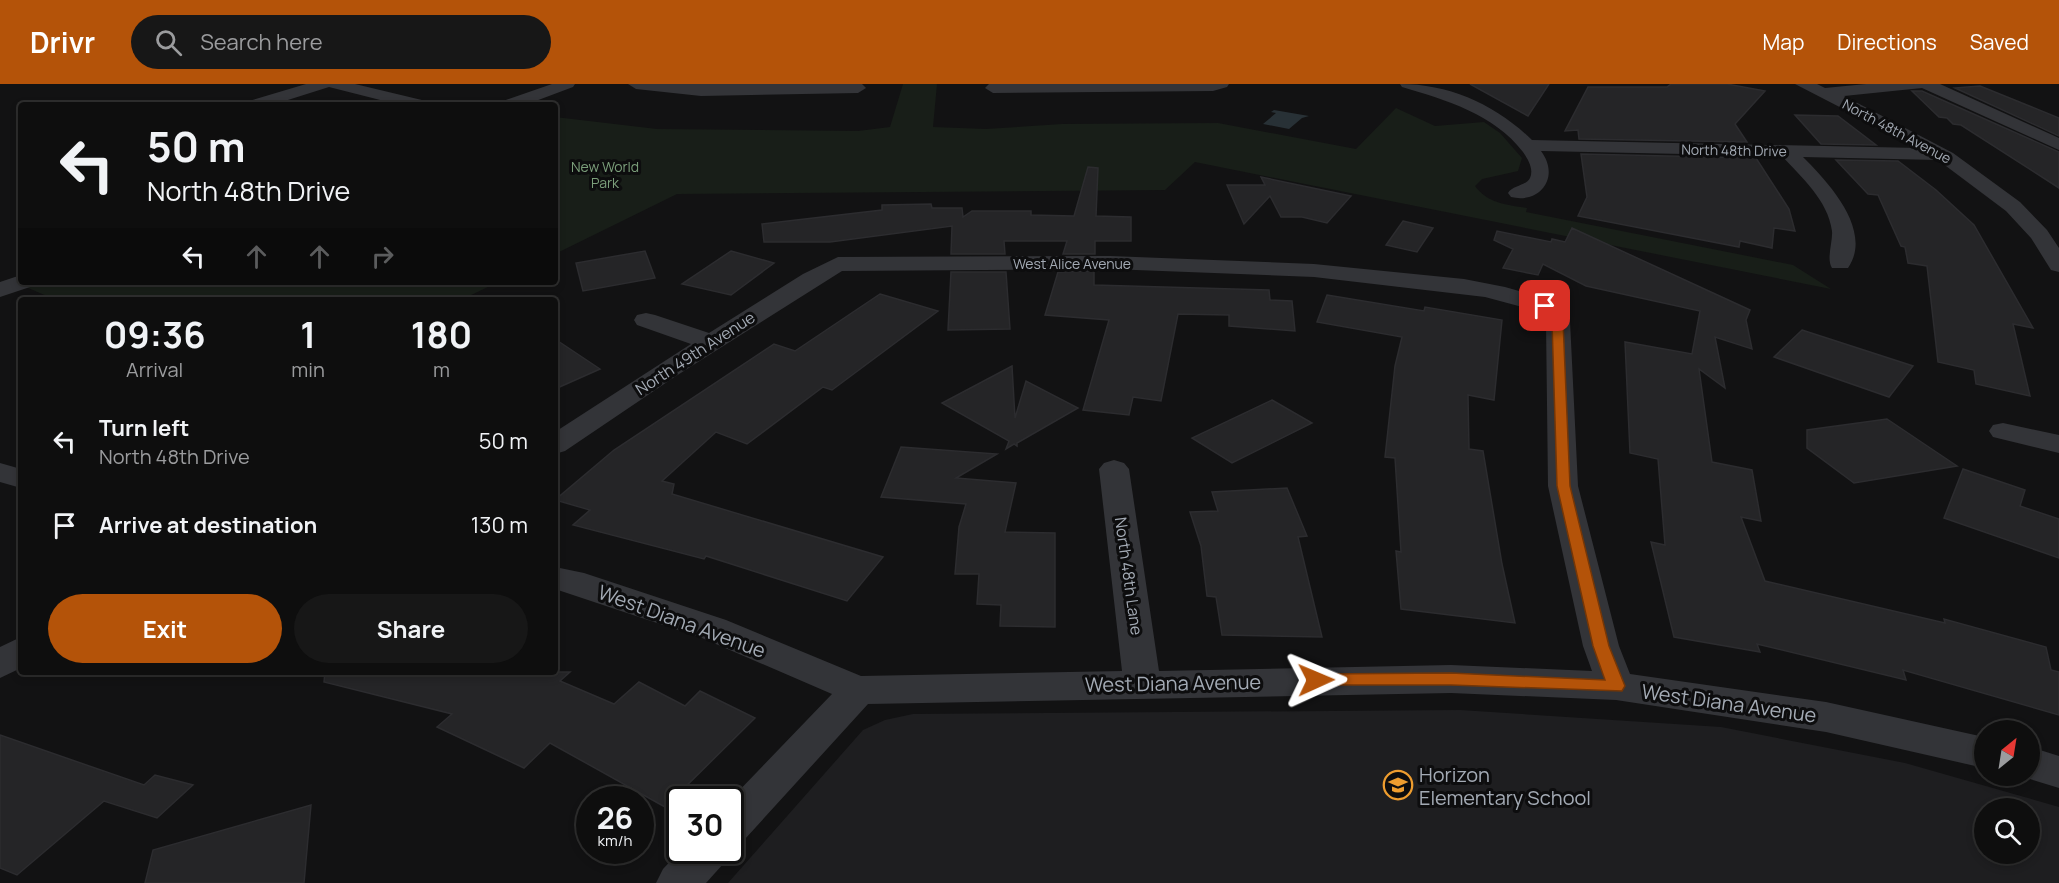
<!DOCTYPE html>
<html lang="en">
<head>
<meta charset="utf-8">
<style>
  :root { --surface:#0e0e0e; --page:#171717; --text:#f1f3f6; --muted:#9b9c9e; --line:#2e2e2e; --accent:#b45309 }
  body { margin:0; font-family:Manrope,sans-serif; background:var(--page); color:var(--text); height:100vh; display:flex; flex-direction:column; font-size:22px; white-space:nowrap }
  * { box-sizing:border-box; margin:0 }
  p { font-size:20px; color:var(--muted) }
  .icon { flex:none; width:33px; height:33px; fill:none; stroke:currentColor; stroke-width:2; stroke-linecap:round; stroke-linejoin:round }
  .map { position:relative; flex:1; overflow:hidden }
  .sheet { position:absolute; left:18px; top:213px; width:540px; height:378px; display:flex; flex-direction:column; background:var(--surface); border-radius:6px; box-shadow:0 3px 9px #0003,0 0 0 2px var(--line) }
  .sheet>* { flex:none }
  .top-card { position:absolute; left:18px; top:18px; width:540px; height:183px; border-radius:6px; box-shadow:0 3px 9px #0003,0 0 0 2px var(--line); background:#0e0e0e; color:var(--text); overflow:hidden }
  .needle { width:39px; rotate:30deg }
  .fabs { position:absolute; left:1974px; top:636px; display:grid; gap:12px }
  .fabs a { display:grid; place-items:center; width:66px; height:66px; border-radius:50%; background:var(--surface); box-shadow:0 3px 9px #0003,0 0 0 2px var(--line); font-size:30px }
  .speed { position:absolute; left:576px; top:702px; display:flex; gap:12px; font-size:30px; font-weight:700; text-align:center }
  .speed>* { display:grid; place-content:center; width:78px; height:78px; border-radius:50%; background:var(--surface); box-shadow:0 3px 9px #0003,0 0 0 2px var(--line); line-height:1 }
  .speed small { font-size:15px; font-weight:400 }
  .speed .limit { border:3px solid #111; border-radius:9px; background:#fff; color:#111 }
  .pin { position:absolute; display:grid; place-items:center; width:51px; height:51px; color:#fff; margin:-26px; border-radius:12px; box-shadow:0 3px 9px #0006 }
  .me { position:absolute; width:66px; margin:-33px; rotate:89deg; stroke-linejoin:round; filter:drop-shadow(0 0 4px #0008) }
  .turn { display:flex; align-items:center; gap:21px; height:126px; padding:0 30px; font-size:27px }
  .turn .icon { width:78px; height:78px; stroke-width:2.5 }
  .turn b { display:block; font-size:42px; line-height:51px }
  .lanes { display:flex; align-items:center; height:57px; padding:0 30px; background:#0003; justify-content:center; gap:30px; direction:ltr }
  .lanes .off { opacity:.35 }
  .eta { display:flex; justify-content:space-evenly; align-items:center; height:102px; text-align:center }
  .eta b { font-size:36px; font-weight:700; line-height:42px }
  .button { display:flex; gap:12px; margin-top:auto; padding:12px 30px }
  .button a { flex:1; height:69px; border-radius:36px; background:var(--accent); color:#fff; font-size:24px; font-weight:700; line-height:69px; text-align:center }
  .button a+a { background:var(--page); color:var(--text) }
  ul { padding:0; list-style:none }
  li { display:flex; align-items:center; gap:18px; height:84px; padding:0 30px }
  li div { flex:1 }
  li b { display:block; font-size:22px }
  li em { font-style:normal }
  header { display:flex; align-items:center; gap:36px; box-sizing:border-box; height:84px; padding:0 30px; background:var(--accent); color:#fff }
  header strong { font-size:28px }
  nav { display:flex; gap:33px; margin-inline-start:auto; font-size:21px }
  .search { width:420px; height:54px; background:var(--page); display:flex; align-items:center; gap:15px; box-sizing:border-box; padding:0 21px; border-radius:33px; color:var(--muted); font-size:22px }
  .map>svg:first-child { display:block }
  .built { fill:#1e1e20; fill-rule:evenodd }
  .green { fill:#181e18 }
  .water { fill:#283136 }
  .building { fill:#252527; stroke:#2c2c2f; stroke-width:1.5 }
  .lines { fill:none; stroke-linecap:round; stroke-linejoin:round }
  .street { fill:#333438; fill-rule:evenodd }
  .route { fill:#b45309; stroke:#753606; stroke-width:1.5 }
  .labels { text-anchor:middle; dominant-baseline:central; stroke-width:6; stroke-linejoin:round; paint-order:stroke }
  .far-street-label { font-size:14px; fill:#a3aab4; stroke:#0d0d0e }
  .far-park-label { font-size:14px; fill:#7b9e7a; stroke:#0d0d0e }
  .street-label { font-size:16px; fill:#a3aab4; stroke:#0d0d0e }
  .near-street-label { font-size:20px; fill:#a3aab4; stroke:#0d0d0e }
  .near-poi-label { font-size:20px; fill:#a3aab4; stroke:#0d0d0e; text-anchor:start }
</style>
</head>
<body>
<header>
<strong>Drivr</strong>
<div class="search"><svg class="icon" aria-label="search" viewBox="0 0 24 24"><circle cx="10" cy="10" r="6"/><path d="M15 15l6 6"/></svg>Search here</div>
<nav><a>Map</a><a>Directions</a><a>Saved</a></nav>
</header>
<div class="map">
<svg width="2059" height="799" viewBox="0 0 2059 799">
  <rect width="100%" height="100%" fill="#121213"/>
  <!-- built -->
  <path class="built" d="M 1460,626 L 1721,643 L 1905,679 L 2059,723 L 2059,799 L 728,799 L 863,646 L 885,636 L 913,630 ZM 1984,724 L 2030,724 L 2030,770 L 1984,770 Z"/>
  <!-- green -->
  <g class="green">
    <path d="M 903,0 L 937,0 L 933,43 L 986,45 L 1062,40 L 1218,39 L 1356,65 L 1396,24 L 1435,42 L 1484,38 L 1500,49 L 1522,74 L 1518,87 L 1482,95 L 1475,102 C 1487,119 1507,121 1527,124 L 1526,128 L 1793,181 L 1831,205 L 1195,78 L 1165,106 L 677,110 L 555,170 L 555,33 L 657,45 L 858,47 L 890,43 Z"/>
    <path d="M 40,198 L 498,198 L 461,216 L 56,216 L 26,203 Z"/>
  </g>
  <!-- water -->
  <path class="water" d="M 1274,26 L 1309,32 L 1302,34 L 1289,45 L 1263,40 L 1276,29 L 1271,28 Z"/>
  <!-- building -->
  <g class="building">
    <path d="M 1470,0 L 1549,0 L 1528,32 Z"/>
    <path d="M 1671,0 L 1727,0 L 1765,7 L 1735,40 L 1747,58 L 1579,55 L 1578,46 L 1565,47 L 1588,3 L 1667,3 Z"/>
    <path d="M 1980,2 L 2059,34 L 2059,52 L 1955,4 Z"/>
    <path d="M 1912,7 L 1922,7 L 2059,68 L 2059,104 L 1961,41 L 1953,40 L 1947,34 L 1939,33 Z"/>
    <path d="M 1795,31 L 1838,32 L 1876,61 L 1821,60 Z"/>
    <path d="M 1581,70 L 1756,74 L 1789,125 L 1795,147 L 1774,144 L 1772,164 L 1740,157 L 1739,163 L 1578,132 L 1587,113 Z"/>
    <path d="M 1836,76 L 1898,77 L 1936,106 L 1974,141 L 2033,244 L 2013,240 L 2030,312 L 1976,300 L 1974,286 L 1938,278 L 1927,182 L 1908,179 L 1905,163 L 1901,162 L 1878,111 L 1868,110 Z"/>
    <path d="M 1088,83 L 1098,84 L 1096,132 L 1131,133 L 1131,157 L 1095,157 L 1095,170 L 1063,170 L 1067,157 L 1004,157 L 1005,170 L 951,170 L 952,142 L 830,158 L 764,158 L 762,140 L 882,126 L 882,121 L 931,120 L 932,124 L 962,124 L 963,133 L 972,127 L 1031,127 L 1031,131 L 1074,132 Z"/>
    <path d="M 1261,93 L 1351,112 L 1327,139 L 1302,133 L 1281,133 L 1270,112 L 1244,140 L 1227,101 L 1265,101 Z"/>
    <path d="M 1403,137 L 1433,144 L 1417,168 L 1386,161 Z"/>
    <path d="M 1572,144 L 1750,226 L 1746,236 L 1752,265 L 1715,253 L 1725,304 L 1699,285 L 1712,378 L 1752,386 L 1761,437 L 1741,433 L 1765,497 L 1945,539 L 1944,535 L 2046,563 L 2051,586 L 2059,588 L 2059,631 L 1903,586 L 1906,596 L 1757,560 L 1760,568 L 1674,553 L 1651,458 L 1665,461 L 1658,375 L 1630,369 L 1625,258 L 1692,270 L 1700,227 L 1586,202 L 1543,180 L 1538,191 L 1503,184 L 1513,165 L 1494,156 L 1497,147 L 1551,158 L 1552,155 L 1565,158 Z"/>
    <path d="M 645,167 L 655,194 L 583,207 L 576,179 Z"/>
    <path d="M 731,167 L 774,179 L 731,211 L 682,200 Z"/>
    <path d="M 1094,187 L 1094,201 L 1269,206 L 1270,216 L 1292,217 L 1295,247 L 1229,242 L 1229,231 L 1178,230 L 1161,317 L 1133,313 L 1129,331 L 1083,326 L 1109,236 L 1045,231 L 1058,188 Z"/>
    <path d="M 951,188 L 1006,188 L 1010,245 L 948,246 Z"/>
    <path d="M 880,210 L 938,227 L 832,306 L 823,303 L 747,360 L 716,348 L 662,397 L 674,400 L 672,410 L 883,473 L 847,517 L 706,472 L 704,475 L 573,441 L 590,426 L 555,416 L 614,366 L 774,260 L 795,267 Z"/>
    <path d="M 1327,211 L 1424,227 L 1425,223 L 1502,236 L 1494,316 L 1468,311 L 1469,365 L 1483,367 L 1502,480 L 1515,539 L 1401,525 L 1396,467 L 1401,468 L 1395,374 L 1385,373 L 1395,282 L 1402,253 L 1317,238 Z"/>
    <path d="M 1802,246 L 1913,282 L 1889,313 L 1774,273 Z"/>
    <path d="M 555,255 L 600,285 L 555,305 Z"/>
    <path d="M 1012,282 L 1015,334 L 1026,297 L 1078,324 L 1017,359 L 1017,362 L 1014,360 L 1006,365 L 1009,357 L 942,319 Z"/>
    <path d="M 1272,316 L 1312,339 L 1232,379 L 1192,354 Z"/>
    <path d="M 1887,335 L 1957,382 L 1854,399 L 1807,364 L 1807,346 Z"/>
    <path d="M 901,363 L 997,370 L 956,394 L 1016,399 L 1005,448 L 1055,449 L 1055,543 L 1000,542 L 1001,521 L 977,520 L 979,490 L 955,490 L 959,443 L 966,420 L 881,413 Z"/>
    <path d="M 1963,385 L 2025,406 L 2020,422 L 2059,435 L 2059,474 L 1944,434 Z"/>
    <path d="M 1287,404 L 1307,452 L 1298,453 L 1322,553 L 1222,551 L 1216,513 L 1207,512 L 1201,462 L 1190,428 L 1218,427 L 1212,408 Z"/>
    <path d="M 325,588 L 570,588 L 560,597 L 614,620 L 639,598 L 685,622 L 700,607 L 755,634 L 665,723 L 550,659 L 524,684 L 437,643 L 452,630 L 324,598 Z"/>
    <path d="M 0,651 L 144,701 L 155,691 L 193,701 L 157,734 L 104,717 L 17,791 L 0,784 Z"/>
    <path d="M 311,721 L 304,799 L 145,799 L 153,766 Z"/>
  </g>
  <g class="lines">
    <!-- street -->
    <g class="street">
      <path d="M 306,0 L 355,0 L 426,17 L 428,21 L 400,21 L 329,3 L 272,21 L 247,21 L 249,17 Z"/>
      <path d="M 552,0 L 575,0 L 573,3 L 525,21 L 501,21 L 503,17 Z"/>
      <path d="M 628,0 L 862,0 L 866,4 L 858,9 L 701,12 L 636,5 Z"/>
      <path d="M 1229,0 L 1227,3 L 1213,7 L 993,9 L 985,4 L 989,0 Z"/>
      <path d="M 1400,0 C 1450,0 1496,21 1532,56 L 1919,64 L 1795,0 L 1817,0 L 1825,4 L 1866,0 L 1940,0 L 2059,54 L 2059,66 L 1922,4 L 1844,12 L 1953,69 L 2020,118 L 2047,146 L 2059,164 L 2059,188 L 2051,186 L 2031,154 L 2006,127 L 1938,76 L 1803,73 C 1827,97 1874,146 1848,184 L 1832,184 C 1826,175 1833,158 1832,147 C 1828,116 1801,93 1782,72 L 1541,67 C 1561,94 1539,120 1511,113 L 1508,109 C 1513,101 1526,102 1530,94 C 1534,85 1528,75 1523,68 C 1494,30 1446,16 1402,3 Z"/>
      <path d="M 1110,172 L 1314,180 L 1464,195 L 1505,203 L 1550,216 L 1570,237 L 1578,402 L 1619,562 L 1630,590 L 1826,618 L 1984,653 L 1984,684 L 1826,648 L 1616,616 L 1451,609 L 868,620 L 745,755 L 730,760 L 730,716 L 832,610 L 702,554 L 555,505 L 555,483 L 584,489 L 726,536 L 861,592 L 1122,587 L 1099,385 L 1104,379 L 1114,376 L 1124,379 L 1129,385 L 1159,587 L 1451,581 L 1592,587 L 1583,562 L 1548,402 L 1546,238 L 1534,226 L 1485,213 L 1314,193 L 1110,185 L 842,187 L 676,292 L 565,367 L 555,370 L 555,348 L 691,260 L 637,241 L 634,236 L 637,231 L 646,229 L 655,231 L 709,249 L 803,190 L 838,173 Z"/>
      <path d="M 21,191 L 21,198 L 34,198 L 30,203 L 0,213 L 0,198 Z"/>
      <path d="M 2003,339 L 2059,351 L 2059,369 L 1993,353 L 1989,347 L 1993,341 Z"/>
      <path d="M 0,379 L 21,385 L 21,404 L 0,398 Z"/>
      <path d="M 21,553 L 21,584 L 0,594 L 0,563 Z"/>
      <path d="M 2030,663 L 2059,672 L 2059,704 L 2020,692 L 2030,692 Z"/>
      <path d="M 681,766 L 730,766 L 724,779 L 706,799 L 656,799 L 663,785 Z"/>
    </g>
  </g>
  <!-- route -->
  <path class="route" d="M 1545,219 L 1563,237 L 1570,402 L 1609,562 L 1625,602 L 1622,607 L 1451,601 L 1310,601 L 1307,596 L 1316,590 L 1451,589 L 1605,596 L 1593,562 L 1557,402 L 1552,238 L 1539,222 Z"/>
  <!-- icons -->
  <defs>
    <g id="school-ring" transform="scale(1.5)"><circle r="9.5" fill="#0d0d0e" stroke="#ee9d2f" stroke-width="1.5"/><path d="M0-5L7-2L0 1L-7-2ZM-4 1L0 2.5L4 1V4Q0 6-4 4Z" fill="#ee9d2f"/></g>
  </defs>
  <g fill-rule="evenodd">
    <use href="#school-ring" x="1398" y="701"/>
  </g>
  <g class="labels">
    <!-- far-street labels -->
    <g class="far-street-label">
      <text transform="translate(1897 47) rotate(28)">North 48th Avenue</text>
      <text transform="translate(1734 66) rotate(1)">North 48th Drive</text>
      <text x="1072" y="179">West Alice Avenue</text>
    </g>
    <!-- far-park labels -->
    <g class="far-park-label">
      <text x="605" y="82">New World<tspan x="605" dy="16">Park</tspan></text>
    </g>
    <!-- street labels -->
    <g class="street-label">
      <text transform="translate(695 269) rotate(-33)">North 49th Avenue</text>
      <text transform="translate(1129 492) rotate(82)">North 48th Lane</text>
    </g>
    <!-- near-street labels -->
    <g class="near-street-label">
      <text transform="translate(682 537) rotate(20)">West Diana Avenue</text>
      <text transform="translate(1173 599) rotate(-1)">West Diana Avenue</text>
      <text transform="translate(1729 619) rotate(8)">West Diana Avenue</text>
    </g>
    <!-- near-poi labels -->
    <g class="near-poi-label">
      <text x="1419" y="690">Horizon<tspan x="1419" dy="23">Elementary School</tspan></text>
    </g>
  </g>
</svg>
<div class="fabs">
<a><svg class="needle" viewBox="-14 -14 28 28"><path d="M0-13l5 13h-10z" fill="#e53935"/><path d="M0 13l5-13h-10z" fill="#9b9c9e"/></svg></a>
<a><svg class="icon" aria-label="search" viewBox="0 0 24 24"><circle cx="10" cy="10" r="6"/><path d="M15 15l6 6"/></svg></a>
</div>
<div class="speed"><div>26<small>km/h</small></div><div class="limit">30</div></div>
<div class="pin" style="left:1545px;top:222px;background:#d93025"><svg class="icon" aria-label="arrive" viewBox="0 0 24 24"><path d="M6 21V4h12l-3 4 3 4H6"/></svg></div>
<svg class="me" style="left:1316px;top:596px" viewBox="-20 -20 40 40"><path d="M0-17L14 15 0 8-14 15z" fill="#b45309" stroke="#fff" stroke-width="4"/></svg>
<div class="top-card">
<div class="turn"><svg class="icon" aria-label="left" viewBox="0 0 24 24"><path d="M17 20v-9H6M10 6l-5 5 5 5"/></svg><div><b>50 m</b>North 48th Drive</div></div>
<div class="lanes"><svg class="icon" aria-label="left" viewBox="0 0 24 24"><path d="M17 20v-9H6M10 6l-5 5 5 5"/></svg><svg class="icon off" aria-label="ahead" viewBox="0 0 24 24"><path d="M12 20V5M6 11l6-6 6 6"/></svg><svg class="icon off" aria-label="ahead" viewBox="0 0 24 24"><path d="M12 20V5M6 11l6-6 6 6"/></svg><svg class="icon off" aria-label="right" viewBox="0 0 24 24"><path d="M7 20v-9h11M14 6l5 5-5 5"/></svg></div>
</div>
<section class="sheet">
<div class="eta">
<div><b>09:36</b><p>Arrival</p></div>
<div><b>1</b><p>min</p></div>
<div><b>180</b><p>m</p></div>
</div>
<ul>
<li><svg class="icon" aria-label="left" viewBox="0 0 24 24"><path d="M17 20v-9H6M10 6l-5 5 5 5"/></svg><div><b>Turn left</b><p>North 48th Drive</p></div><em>50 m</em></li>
<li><svg class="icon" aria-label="arrive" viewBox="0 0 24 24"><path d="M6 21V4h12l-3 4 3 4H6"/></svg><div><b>Arrive at destination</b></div><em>130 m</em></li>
</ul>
<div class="button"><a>Exit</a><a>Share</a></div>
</section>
</div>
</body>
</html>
